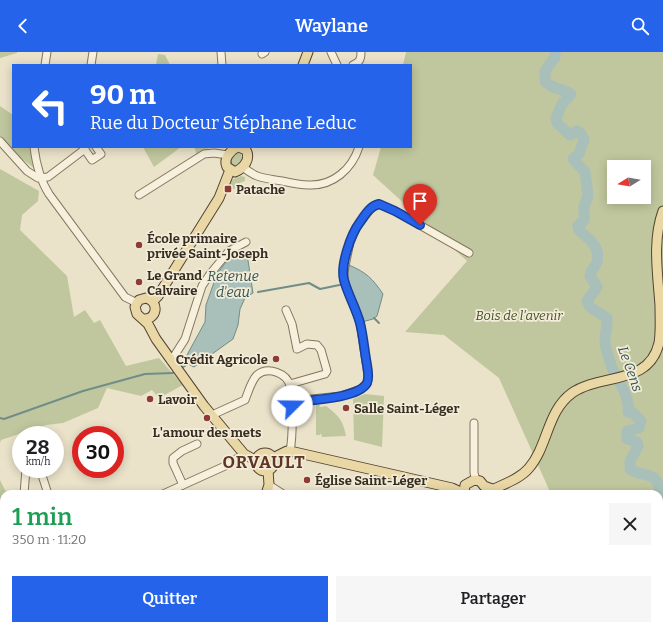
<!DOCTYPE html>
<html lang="fr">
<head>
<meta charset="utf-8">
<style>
  :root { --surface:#fff; --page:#f6f6f6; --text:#202124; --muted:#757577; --accent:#2563eb }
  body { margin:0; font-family:Bitter,serif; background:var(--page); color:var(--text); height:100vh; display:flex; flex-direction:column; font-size:15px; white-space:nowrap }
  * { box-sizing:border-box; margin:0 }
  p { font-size:13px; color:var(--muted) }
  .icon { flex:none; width:22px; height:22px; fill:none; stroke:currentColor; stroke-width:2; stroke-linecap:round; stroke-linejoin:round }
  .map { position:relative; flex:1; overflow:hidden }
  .sheet { position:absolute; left:0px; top:438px; width:663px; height:140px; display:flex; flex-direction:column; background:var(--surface); border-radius:12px 12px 0 0; box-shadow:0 2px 10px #0003 }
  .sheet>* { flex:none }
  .banner { position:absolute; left:12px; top:12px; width:400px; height:84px; border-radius:0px; box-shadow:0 2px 10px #0003; background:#2563eb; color:#fff; overflow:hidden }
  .needle { width:26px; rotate:259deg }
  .controls { position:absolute; left:607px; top:108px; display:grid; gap:8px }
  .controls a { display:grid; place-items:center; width:44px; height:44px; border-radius:0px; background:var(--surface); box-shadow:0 2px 10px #0003; font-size:20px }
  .speed { position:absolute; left:12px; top:374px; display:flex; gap:8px; font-size:20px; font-weight:700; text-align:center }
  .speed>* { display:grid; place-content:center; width:52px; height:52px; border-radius:50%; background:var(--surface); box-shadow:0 2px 10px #0003; line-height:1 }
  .speed small { font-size:10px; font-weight:400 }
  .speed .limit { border:6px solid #d22; background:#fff; color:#111 }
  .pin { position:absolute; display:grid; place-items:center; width:34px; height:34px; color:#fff; margin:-41px -17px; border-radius:50% 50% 50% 0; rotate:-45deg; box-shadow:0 0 4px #0007 }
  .pin .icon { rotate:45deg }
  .me { position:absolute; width:44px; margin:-22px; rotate:68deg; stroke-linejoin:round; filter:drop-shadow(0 0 3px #0008) }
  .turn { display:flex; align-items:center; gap:14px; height:84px; padding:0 12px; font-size:18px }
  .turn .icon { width:52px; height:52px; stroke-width:2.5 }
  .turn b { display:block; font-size:28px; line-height:34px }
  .round { display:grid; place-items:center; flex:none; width:42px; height:42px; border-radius:0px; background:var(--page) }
  .head { display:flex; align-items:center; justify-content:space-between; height:68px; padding:0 12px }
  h1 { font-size:24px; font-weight:600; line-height:30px; color:#1e9e55 }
  .primary-button { display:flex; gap:8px; margin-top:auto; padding:8px 12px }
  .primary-button a { flex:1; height:46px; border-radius:0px; background:var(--accent); color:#fff; font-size:16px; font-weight:600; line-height:46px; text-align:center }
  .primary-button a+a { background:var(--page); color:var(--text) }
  header { display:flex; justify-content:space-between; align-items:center; height:52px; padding:0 12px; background:var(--accent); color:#fff; font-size:18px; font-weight:600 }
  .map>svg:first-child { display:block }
  .green { fill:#c0c79e; fill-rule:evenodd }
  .water { fill:#a9bfba; stroke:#718d88 }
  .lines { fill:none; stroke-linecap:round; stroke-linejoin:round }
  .stream { stroke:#718d88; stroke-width:2 }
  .river { stroke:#a9bfba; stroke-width:11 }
  .minor-casing { stroke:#857660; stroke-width:9 }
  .major-casing { stroke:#534433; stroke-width:11 }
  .minor { stroke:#f6f0dc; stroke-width:7 }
  .major { stroke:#e9d8a6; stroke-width:9 }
  .route-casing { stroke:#184099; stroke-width:10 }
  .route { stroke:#2563eb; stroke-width:7 }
  .poi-dot { fill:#8e3b36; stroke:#f2ecd8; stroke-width:1.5 }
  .labels { text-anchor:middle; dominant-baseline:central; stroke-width:3.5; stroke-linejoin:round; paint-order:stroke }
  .poi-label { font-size:13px; font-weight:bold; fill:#372d22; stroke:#f2ecd8; text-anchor:start }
  .park-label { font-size:13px; font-style:italic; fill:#45512a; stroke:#f2ecd8 }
  .water-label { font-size:14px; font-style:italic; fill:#325555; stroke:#f2ecd8 }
  .district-label { font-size:17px; font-weight:bold; letter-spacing:1px; fill:#5f3525; stroke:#f2ecd8 }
</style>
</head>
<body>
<header><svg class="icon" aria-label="back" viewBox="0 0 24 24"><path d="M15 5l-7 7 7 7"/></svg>Waylane<svg class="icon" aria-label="search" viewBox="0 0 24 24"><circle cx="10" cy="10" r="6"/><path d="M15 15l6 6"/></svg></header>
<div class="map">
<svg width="663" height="578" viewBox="0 0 663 578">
  <rect width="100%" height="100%" fill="#eae2c9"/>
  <!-- green -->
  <g class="green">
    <path d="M 0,0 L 17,0 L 17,1 L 0,6 Z"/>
    <path d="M 406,0 L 663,0 L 663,578 L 587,578 L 587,574 L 659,574 L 659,442 L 551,442 L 499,326 L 444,283 L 405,280 L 467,209 L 373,123 L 381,95 L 411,95 L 411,13 L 403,13 ZM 614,115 L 644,115 L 644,145 L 614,145 Z"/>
    <path d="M 158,2 L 165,3 L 170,13 L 156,13 Z"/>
    <path d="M 0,54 L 13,63 L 13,95 L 32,95 L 34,116 L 0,90 Z"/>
    <path d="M 143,95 L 181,95 L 154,115 Z"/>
    <path d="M 194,95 L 211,95 L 197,103 Z"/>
    <path d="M 236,99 L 241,100 L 242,106 L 236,115 L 231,114 L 229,109 Z"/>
    <path d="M 0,117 L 39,139 L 38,149 L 22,163 L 20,178 L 67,224 L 74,265 L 85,258 L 94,271 L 100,268 L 126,314 L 159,306 L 183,333 L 159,346 L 152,338 L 141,344 L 107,336 L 98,356 L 63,371 L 46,373 L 1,388 L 0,391 Z"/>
    <path d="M 241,124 L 245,125 L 245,129 L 235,133 L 236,136 L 231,138 L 229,135 L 231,128 Z"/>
    <path d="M 365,342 L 384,344 L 382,395 L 354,388 L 353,347 Z"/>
    <path d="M 316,349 L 319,349 L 320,355 L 326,354 C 339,364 343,368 346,384 L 322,385 L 321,381 L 320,383 L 316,383 Z"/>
    <path d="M 0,428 L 7,442 L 4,442 L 4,493 L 0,495 Z"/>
    <path d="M 305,574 L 319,574 L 326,578 L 307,578 Z"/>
    <path d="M 356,574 L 472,574 L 480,578 L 353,578 Z"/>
    <path d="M 498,574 L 547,574 L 547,578 L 495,578 Z"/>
  </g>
  <!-- water -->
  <g class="water">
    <path d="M 247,202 L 253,241 L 245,246 L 240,257 L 238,273 L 233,287 L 194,315 L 188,312 L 187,303 L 205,270 L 206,253 L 217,222 L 226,210 L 234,204 Z"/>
    <path d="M 349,213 C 367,221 372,226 383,242 L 377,264 L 373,267 L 362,270 L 347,226 Z"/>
  </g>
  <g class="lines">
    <!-- stream -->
    <g class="stream">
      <path d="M 258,240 L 309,231 L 320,237 L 349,231"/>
      <path d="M 374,266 L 379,271"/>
      <path d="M 183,315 L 188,312"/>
      <path d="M 0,366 L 4,367 L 83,339 L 145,322 L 173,321"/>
    </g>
    <!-- river -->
    <g class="river">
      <path d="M 555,0 L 555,5 L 545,19 L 545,29 C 553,38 562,36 571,42 L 562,52 L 556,66 L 557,71 L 570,83 L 577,79 L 581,82 L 584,87 L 579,102 L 573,107 L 585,120 L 588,144 L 584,154 L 584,168 L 578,174 L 579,178 C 588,186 601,195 597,210 C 595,215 591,218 590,224 L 597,235 L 587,249 L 590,255 L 607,266 C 608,275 604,283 605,291 C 606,298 609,306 611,313 C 617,329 630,342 628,360 L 633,361 L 641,369 L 639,376 L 627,379 L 627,387 L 637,390 L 638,394 L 630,409 L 630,417 C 643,426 660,418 659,442"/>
      <path d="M 659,451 L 663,458"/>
      <path d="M 659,482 L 663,476"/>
      <path d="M 659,498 L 663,502"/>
    </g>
    <!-- minor casing -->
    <g class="minor-casing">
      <g id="minor">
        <path d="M 221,0 L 222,13"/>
        <path d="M 331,0 L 337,13"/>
        <path d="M 262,2 L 265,0"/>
        <path d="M 45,13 L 47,0"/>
        <path d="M 91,13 L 93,0"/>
        <path d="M 353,13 C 360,10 361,7 361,0"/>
        <path d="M 0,89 L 27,119 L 38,126 L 48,125 L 85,97"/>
        <path d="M 34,95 C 36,111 40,128 49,142 L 125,245 L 137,251"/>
        <path d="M 83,95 L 92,108 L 101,102 L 96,95"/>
        <path d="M 243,115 C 257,127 265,126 282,129 C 291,131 300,133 309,133 C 333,134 352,117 359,95"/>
        <path d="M 139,143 L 204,102 L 214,101 L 228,103"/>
        <path d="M 286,258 L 292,272 L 297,297 L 307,292 L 317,293 L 321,298 L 327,319 L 325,322 L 290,332"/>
        <path d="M 171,309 L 185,287 L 202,234 L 210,222 L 229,199 L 246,190"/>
        <path d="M 292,349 L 341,344 L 361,337 L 367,331 L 368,323 L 360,270 L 344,229 L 344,219 L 350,190 L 356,176 L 372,155 L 379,152 L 395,159 L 469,201"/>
        <path d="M 212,363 L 245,348 C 248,341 251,329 257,323 C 268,314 287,321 290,334 C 293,348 293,385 290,399"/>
        <path d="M 474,371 L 474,421 L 476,428"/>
        <path d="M 40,417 L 48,442"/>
        <path d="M 183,433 L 173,411 L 173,406 L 182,399 L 197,392"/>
        <path d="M 269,433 L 283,442"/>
        <path d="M 24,442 L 26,417"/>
        <path d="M 163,442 L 225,414 L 244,402"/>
        <path d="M 0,547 L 4,544"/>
        <path d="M 447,574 L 447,578"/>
        <path d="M 390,578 L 390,574"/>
        <path d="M 536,578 L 536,575"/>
      </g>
    </g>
    <!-- major casing -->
    <g class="major-casing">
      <g id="major">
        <path d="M 303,13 L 308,0"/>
        <path d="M 237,95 C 230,99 223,107 227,115 L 235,120 C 244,116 251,107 246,98 L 239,95"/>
        <path d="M 153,249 L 158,244 L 219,146 L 230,118"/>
        <path d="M 143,267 C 157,268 160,250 146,246 L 139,248 L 137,251 L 135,255 L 137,262 L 148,272 L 156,287 L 204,354 L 244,402 L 257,409"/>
        <circle cx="265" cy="410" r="9"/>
        <path d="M 273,406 L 287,399 L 290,399 L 452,436 L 463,441"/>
        <path d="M 266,442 L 269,433 L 268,418"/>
        <path d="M 464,442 L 465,433 L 474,428 L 480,429 L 484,434 L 492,437"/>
        <path d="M 485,442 C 499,433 518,429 529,416 C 548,394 547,359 572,341 C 601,321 649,334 659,291 C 661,279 660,267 660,254 C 658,223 652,189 663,159"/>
        <path d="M 209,578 L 209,574"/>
      </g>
    </g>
    <!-- minor -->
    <use href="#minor" class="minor"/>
    <!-- major -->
    <use href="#major" class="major"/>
  </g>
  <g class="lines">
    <!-- route casing -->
    <g class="route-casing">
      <path id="route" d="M 292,354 L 292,350 C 308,348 358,347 367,331 C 370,325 367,314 366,307 C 364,295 363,283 360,271 C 356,256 348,243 344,228 C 340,213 351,182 360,170 C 365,163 370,154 379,152 L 395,159 L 420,173"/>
    </g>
    <!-- route -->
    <use href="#route" class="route"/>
  </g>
  <!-- markers -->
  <g class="poi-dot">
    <rect x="224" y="133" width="8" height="8" rx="2"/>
    <circle cx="139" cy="193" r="4"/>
    <circle cx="139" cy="230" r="4"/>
    <circle cx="276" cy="307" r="4"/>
    <circle cx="150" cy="347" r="4"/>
    <circle cx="346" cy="356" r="4"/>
    <circle cx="207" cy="366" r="4"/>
    <circle cx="307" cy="428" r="4"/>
  </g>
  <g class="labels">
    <!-- poi labels -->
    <g class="poi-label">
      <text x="236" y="137">Patache</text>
      <text x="147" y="186">École primaire<tspan x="147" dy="15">privée Saint-Joseph</tspan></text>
      <text x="147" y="223">Le Grand<tspan x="147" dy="15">Calvaire</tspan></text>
      <text x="268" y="307" text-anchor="end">Crédit Agricole</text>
      <text x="158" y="347">Lavoir</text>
      <text x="354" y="356">Salle Saint-Léger</text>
      <text x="207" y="380" text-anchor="middle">L'amour des mets</text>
      <text x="315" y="428">Église Saint-Léger</text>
    </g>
    <!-- park labels -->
    <g class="park-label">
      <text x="519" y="263">Bois de l'avenir</text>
    </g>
    <!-- water labels -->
    <g class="water-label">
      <text x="233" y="224">Retenue<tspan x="233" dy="16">d'eau</tspan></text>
      <text transform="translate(630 317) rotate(70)">Le Cens</text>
    </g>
    <!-- district labels -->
    <g class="district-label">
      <text x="264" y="410">ORVAULT</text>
    </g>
  </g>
</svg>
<div class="controls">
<a><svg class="needle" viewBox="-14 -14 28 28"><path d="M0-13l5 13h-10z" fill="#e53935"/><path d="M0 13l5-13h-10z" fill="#757577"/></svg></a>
</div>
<div class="speed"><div>28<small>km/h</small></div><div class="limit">30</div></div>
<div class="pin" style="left:420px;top:173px;background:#d93025"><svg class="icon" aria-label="arrive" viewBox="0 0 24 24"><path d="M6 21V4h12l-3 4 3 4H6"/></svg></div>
<svg class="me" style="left:292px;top:354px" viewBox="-20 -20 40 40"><circle r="19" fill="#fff"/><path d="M0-13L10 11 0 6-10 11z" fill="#2563eb"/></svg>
<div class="banner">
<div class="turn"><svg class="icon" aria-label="left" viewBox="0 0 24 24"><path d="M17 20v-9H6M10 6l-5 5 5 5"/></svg><div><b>90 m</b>Rue du Docteur Stéphane Leduc</div></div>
</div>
<section class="sheet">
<div class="head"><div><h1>1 min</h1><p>350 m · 11:20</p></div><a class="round"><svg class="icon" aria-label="close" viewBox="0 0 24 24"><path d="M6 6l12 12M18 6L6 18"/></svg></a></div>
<div class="primary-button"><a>Quitter</a><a>Partager</a></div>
</section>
</div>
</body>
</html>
